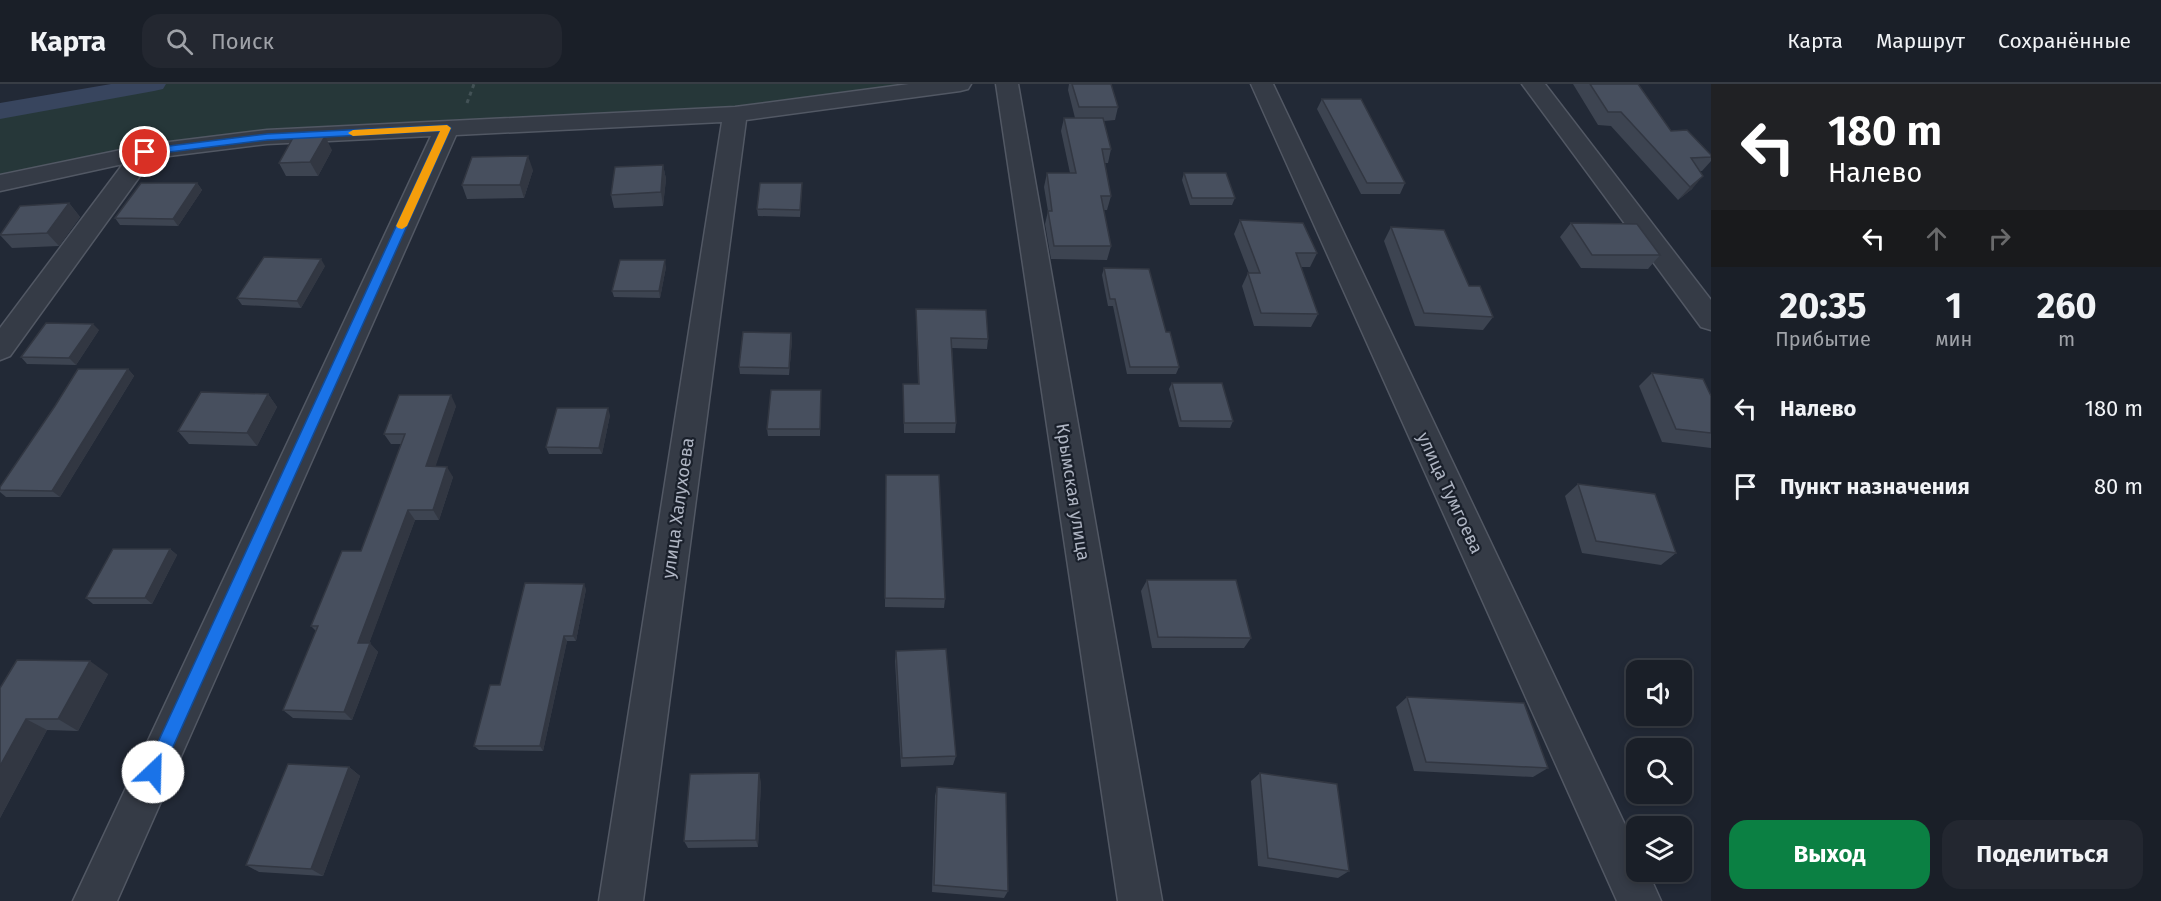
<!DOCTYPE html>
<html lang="ru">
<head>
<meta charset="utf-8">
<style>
  :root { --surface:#1a1f28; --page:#232730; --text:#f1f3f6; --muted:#9fa2a8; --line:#383d45; --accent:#0b8043 }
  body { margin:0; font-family:"Fira Sans",sans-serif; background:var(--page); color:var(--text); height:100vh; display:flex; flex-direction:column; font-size:22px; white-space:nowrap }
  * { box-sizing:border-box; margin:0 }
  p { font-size:20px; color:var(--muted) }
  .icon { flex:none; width:33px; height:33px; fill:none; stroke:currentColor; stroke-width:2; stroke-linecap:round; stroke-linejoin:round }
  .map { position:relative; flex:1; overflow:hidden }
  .drawer { display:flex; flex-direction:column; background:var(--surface); width:450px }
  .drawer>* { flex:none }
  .banner { background:#202124; color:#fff; overflow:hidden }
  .buttons { position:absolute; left:1626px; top:576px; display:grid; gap:12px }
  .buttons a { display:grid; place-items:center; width:66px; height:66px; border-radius:12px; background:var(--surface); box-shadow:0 3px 9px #0003,0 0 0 2px var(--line); font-size:30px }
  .pin { position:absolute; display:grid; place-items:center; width:51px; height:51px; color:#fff; margin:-26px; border:3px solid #fff; border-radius:50%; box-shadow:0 2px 6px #0007 }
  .me { position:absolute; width:66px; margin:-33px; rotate:24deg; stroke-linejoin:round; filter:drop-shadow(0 0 4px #0008) }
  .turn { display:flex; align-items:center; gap:21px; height:126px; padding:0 18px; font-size:27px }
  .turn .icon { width:78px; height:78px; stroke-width:2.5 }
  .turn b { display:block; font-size:42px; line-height:51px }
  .lanes { display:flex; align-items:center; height:57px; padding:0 18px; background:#0003; justify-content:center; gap:30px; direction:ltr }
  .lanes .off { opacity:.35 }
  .eta { display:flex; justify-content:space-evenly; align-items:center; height:102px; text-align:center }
  .eta b { font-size:36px; font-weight:700; line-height:42px }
  .action { display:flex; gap:12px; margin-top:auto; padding:12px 18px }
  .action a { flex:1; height:69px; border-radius:18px; background:var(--accent); color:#fff; font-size:24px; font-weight:700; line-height:69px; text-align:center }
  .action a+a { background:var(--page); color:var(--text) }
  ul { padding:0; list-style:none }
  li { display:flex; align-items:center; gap:18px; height:78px; padding:0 18px }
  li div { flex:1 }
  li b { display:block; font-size:22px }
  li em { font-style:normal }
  header { display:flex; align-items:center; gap:36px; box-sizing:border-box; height:84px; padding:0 30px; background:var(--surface); border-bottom:2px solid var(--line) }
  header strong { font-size:28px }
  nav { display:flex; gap:33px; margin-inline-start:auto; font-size:21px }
  .search { width:420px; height:54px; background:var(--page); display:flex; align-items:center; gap:15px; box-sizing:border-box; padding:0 21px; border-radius:18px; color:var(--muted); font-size:22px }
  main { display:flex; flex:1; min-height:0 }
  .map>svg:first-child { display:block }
  .green { fill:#263739 }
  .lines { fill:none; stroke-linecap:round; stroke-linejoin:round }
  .canal { fill:#38455e; fill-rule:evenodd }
  .minor-casing { stroke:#525864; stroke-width:3 }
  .path { stroke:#435256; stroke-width:3; stroke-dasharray:4 4; stroke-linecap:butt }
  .minor { fill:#353b46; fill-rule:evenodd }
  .wall { fill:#3d4451 }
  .shaded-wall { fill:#323742 }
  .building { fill:#474f5e; stroke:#323742; stroke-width:1.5 }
  .route { fill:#1a73e8; stroke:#114b97; stroke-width:1.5 }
  .slow { fill:#f59e0b }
  .labels { text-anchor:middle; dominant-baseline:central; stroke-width:4.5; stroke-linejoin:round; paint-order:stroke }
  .street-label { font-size:18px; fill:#afb5c3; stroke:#1a202b }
</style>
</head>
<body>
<header>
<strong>Карта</strong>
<div class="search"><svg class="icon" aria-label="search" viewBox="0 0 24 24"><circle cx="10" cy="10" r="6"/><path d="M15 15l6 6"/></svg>Поиск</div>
<nav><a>Карта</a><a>Маршрут</a><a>Сохранённые</a></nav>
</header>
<main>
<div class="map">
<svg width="1711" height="817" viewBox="0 0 1711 817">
  <rect width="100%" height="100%" fill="#222936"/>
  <!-- green -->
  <path class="green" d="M 154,0 L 960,0 L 735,30 L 267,53 L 0,99 L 0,27 Z"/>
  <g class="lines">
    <!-- canal -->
    <path class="canal" d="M 111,0 L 166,0 L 163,5 L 154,7 L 0,35 L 0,19 Z"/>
    <!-- minor casing -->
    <g class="minor-casing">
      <g id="minor">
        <path d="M 909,0 L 971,0 L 968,5 L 960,7 L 746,36 L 643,817 L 599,817 L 722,38 L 456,51 L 117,817 L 73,817 L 431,52 L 267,60 L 153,74 L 10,272 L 0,276 L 0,244 L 123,80 L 0,107 L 0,91 L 145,61 L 267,46 L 735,23 Z"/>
        <path d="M 996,0 L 1018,0 L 1162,817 L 1118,817 Z"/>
        <path d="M 1251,0 L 1273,0 L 1636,764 L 1636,788 L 1648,788 L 1661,817 L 1617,817 Z"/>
        <path d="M 1522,0 L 1545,0 L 1711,216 L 1711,246 L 1701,243 Z"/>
      </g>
    </g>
    <!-- path -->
    <path class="path" d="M 467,19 L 474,0"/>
    <!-- minor -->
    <use href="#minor" class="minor"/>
  </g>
  <!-- wall -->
  <g class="wall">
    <path d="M 1069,0 L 1111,0 L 1118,23 L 1115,36 L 1104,37 L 1111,65 L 1108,79 L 1105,79 L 1111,112 L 1107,126 L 1103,126 L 1111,162 L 1107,176 L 1051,175 L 1045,140 L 1048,127 L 1044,103 L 1047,89 L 1070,89 L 1061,47 L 1064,34 L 1075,34 L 1068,6 Z"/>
    <path d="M 1573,0 L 1638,0 L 1671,47 L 1711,71 L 1711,77 L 1702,87 L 1700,87 L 1692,105 L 1678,116 L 1611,42 L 1598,41 Z"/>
    <path d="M 1322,15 L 1405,99 L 1400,110 L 1361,110 L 1317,25 Z"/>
    <path d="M 332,66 L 318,92 L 286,92 L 279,79 Z"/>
    <path d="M 663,81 L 666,95 L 663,122 L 614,124 L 611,111 Z"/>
    <path d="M 533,86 L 524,114 L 467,115 L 462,101 Z"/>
    <path d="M 1184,89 L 1235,114 L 1232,121 L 1190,121 L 1182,96 Z"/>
    <path d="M 197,99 L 202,106 L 178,142 L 120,141 L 115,134 Z"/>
    <path d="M 802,99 L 800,133 L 758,132 L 757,125 Z"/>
    <path d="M 69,119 L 80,133 L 59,162 L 12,164 L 0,151 L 0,150 Z"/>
    <path d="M 1240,136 L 1317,169 L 1310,183 L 1301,183 L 1318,230 L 1311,243 L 1254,242 L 1242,202 L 1248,189 L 1249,189 L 1234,150 Z"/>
    <path d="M 1571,139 L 1660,171 L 1648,185 L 1581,184 L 1560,153 Z"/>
    <path d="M 1391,143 L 1469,202 L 1493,233 L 1483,246 L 1415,242 L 1384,157 Z"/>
    <path d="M 325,182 L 301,224 L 242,221 L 237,214 Z"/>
    <path d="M 666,183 L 660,214 L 614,213 L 612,207 Z"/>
    <path d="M 1104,184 L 1166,248 L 1179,283 L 1176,290 L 1127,290 L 1113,222 L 1108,222 L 1102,191 Z"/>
    <path d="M 916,225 L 988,255 L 987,265 L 952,264 L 956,339 L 955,349 L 904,349 L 903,300 L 918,300 L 916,235 Z"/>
    <path d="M 99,246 L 76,281 L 27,280 L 21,273 Z"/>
    <path d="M 791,249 L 792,256 L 789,291 L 740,290 L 739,283 Z"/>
    <path d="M 128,285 L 134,292 L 60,413 L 6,413 L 0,408 L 0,403 Z"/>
    <path d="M 1652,289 L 1711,312 L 1711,364 L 1662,358 L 1639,302 Z"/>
    <path d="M 1172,299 L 1233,337 L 1230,344 L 1179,343 L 1169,305 Z"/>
    <path d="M 268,310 L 277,323 L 257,362 L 189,360 L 178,347 Z"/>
    <path d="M 821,313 L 820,352 L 768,352 L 767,345 Z"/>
    <path d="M 456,322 L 435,382 L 453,393 L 439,436 L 415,436 L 369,559 L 378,568 L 352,636 L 293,634 L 283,626 L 316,547 L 311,542 L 361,467 L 401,360 L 391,360 L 384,350 Z"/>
    <path d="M 610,331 L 602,370 L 549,370 L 546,363 Z"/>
    <path d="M 886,400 L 945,515 L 944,524 L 885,523 Z"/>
    <path d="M 1578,400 L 1676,469 L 1661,481 L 1582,469 L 1565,412 Z"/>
    <path d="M 170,465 L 177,471 L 152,520 L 93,520 L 86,514 Z"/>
    <path d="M 1147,496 L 1251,554 L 1244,564 L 1152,564 L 1141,507 Z"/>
    <path d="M 586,505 L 576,557 L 567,557 L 543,667 L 479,666 L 474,662 L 500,601 Z"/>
    <path d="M 896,567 L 956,672 L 953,681 L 901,683 L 895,577 Z"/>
    <path d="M 108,590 L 78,647 L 47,646 L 0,734 L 0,604 Z"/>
    <path d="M 1407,613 L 1548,684 L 1533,693 L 1414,687 L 1396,623 Z"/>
    <path d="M 349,683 L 360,692 L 323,792 L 259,788 L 246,781 Z"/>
    <path d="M 1260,689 L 1349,787 L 1338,794 L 1258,782 L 1251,697 Z"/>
    <path d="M 761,698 L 758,763 L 688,764 L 684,757 Z"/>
    <path d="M 937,703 L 1008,807 L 1004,814 L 932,808 L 935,712 Z"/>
  </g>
  <!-- shaded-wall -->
  <g class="shaded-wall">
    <path d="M 325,52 L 332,66 L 318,92 L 310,78 Z"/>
    <path d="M 528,72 L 533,86 L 524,114 L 520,101 Z"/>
    <path d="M 663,81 L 666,95 L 663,122 L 661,108 Z"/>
    <path d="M 1703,92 L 1692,105 L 1678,116 L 1690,103 Z"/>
    <path d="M 197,99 L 202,106 L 178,142 L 173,135 Z"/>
    <path d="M 802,99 L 802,106 L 800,133 L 800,126 Z"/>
    <path d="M 69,119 L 80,133 L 59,162 L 47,149 Z"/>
    <path d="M 321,175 L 325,182 L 301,224 L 297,217 Z"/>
    <path d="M 665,176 L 666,183 L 660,214 L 659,207 Z"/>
    <path d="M 93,240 L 99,246 L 76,281 L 69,274 Z"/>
    <path d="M 791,249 L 792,256 L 789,291 L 789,284 Z"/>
    <path d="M 128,285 L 134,292 L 60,413 L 52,407 Z"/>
    <path d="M 268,310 L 277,323 L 257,362 L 247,349 Z"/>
    <path d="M 451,311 L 456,322 L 432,393 L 426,382 Z"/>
    <path d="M 608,324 L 610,331 L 602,370 L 599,364 Z"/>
    <path d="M 447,383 L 453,393 L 439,436 L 433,426 Z"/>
    <path d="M 408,426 L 415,436 L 366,568 L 358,559 Z"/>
    <path d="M 170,465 L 177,471 L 152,520 L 145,514 Z"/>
    <path d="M 584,500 L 586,505 L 576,557 L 573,552 Z"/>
    <path d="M 564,552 L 567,557 L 543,667 L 540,662 Z"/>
    <path d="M 370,559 L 378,568 L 352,636 L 344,628 Z"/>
    <path d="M 90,577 L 108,590 L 78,647 L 58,635 Z"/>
    <path d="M 26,635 L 47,646 L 0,734 L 0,682 Z"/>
    <path d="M 349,683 L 360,692 L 323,792 L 311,785 Z"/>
    <path d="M 759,689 L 761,698 L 758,763 L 756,756 Z"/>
  </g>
  <!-- building -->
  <g class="building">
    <path d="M 1072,0 L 1111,0 L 1118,23 L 1079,23 Z"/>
    <path d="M 1590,0 L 1638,0 L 1671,47 L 1687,46 L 1711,71 L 1711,73 L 1691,74 L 1703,92 L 1690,103 L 1621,28 L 1608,28 Z"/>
    <path d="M 1322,15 L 1361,15 L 1405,99 L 1367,99 Z"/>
    <path d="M 1064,34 L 1103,34 L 1111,65 L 1102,65 L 1111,112 L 1101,112 L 1111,162 L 1054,162 L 1048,127 L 1052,127 L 1047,89 L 1076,89 Z"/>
    <path d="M 294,52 L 325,52 L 310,78 L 279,79 Z"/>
    <path d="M 528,72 L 520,101 L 462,101 L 472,73 Z"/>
    <path d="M 663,81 L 661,108 L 611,111 L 615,83 Z"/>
    <path d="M 1184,89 L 1226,89 L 1235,114 L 1192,114 Z"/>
    <path d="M 141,99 L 197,99 L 173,135 L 115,134 Z"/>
    <path d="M 760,99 L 802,99 L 800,126 L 757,125 Z"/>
    <path d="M 69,119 L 47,149 L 0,151 L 20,122 Z"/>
    <path d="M 1240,136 L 1303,139 L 1317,169 L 1296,169 L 1318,230 L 1261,229 L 1248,189 L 1260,189 Z"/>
    <path d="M 1571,139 L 1637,140 L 1660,171 L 1592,171 Z"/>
    <path d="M 1391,143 L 1444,146 L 1469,202 L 1480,202 L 1493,233 L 1424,229 Z"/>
    <path d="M 264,173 L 321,175 L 297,217 L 237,214 Z"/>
    <path d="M 620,176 L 665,176 L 659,207 L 612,207 Z"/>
    <path d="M 1104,184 L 1149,185 L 1166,248 L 1170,248 L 1179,283 L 1130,283 L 1115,215 L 1110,215 Z"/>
    <path d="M 916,225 L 986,226 L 988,255 L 951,254 L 956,339 L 904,339 L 903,300 L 919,300 Z"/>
    <path d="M 46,239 L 93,240 L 69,274 L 21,273 Z"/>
    <path d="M 743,248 L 791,249 L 789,284 L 739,283 Z"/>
    <path d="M 78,285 L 128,285 L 52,407 L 0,406 L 0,403 L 55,322 Z"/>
    <path d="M 1652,289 L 1703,295 L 1711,312 L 1711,349 L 1676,345 Z"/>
    <path d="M 1172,299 L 1222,299 L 1233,337 L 1181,337 Z"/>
    <path d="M 771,306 L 821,306 L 820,345 L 767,345 Z"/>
    <path d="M 201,308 L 268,310 L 247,349 L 178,347 Z"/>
    <path d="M 399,311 L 451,311 L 426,382 L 447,383 L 433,426 L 408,426 L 358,559 L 370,559 L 344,628 L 283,626 L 318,542 L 311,542 L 342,467 L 361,467 L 405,350 L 384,350 Z"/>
    <path d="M 557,324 L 608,324 L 599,364 L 546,363 Z"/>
    <path d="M 886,391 L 939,391 L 945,515 L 885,514 Z"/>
    <path d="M 1578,400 L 1655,410 L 1676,469 L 1596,457 Z"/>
    <path d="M 113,465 L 170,465 L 145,514 L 86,514 Z"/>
    <path d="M 1147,496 L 1236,496 L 1251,554 L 1158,553 Z"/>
    <path d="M 525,499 L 584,500 L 573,552 L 564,552 L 540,662 L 474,662 L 490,601 L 500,601 Z"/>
    <path d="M 946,565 L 956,672 L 902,674 L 896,567 Z"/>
    <path d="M 17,576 L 90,577 L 58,635 L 26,635 L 0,682 L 0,604 Z"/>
    <path d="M 1407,613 L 1524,619 L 1548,684 L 1426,678 Z"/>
    <path d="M 288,680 L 349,683 L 311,785 L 246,781 Z"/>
    <path d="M 759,689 L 756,756 L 684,757 L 690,690 Z"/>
    <path d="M 1260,689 L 1337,700 L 1349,787 L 1268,774 Z"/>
    <path d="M 937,703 L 1006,709 L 1008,807 L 934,801 Z"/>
  </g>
  <!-- route -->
  <path class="route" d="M 447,41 L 451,44 L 159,694 L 153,696 L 147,694 L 145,688 L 147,682 L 440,47 L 267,56 L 145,71 L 140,68 L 145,65 L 267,50 Z"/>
  <!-- slow -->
  <path class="slow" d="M 447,41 L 451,44 L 407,142 L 402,145 L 398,144 L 396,142 L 440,47 L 353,52 L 348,49 L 353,46 Z"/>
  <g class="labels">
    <!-- street labels -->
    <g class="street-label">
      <text transform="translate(1073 408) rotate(81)">Крымская улица</text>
      <text transform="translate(1450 409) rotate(65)">улица Тумгоева</text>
      <text transform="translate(678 424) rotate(-82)">улица Халухоева</text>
    </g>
  </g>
</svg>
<div class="buttons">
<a><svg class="icon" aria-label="sound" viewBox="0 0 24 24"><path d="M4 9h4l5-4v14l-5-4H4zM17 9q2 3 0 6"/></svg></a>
<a><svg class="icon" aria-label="search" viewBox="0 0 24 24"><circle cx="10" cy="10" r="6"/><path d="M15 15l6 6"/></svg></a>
<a><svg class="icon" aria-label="layers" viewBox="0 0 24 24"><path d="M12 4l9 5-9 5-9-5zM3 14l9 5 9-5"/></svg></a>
</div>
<div class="pin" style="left:145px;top:68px;background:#d93025"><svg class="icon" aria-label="arrive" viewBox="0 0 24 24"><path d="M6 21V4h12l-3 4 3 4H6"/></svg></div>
<svg class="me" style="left:153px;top:688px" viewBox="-20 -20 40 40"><circle r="19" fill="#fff"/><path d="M0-13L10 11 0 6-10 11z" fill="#1a73e8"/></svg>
</div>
<section class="drawer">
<div class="banner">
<div class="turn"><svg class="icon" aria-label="left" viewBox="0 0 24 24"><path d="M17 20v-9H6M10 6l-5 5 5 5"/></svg><div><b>180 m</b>Налево</div></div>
<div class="lanes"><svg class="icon" aria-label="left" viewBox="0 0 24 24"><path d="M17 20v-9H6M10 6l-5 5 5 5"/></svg><svg class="icon off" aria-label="ahead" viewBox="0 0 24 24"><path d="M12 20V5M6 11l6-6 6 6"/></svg><svg class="icon off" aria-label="right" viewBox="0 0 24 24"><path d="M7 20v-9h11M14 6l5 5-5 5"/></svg></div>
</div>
<div class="eta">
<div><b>20:35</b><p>Прибытие</p></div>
<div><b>1</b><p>мин</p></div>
<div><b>260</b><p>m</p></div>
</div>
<ul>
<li><svg class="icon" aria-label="left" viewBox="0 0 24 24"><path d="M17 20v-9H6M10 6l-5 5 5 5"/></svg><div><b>Налево</b></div><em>180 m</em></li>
<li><svg class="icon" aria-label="arrive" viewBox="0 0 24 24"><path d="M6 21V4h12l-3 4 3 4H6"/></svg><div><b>Пункт назначения</b></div><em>80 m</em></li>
</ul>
<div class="action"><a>Выход</a><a>Поделиться</a></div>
</section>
</main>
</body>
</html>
